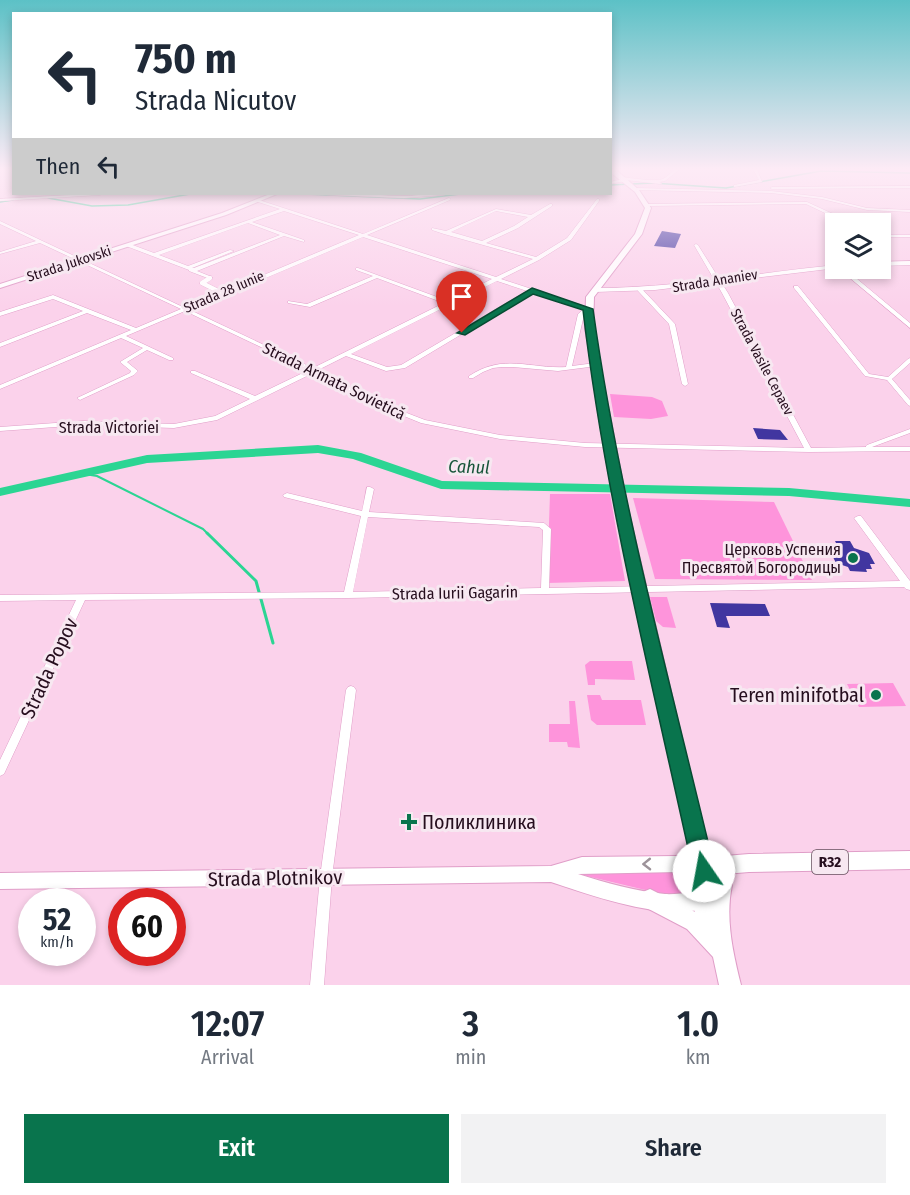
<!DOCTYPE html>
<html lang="en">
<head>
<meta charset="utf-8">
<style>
  :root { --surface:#fff; --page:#f2f2f3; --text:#1f2937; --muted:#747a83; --accent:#09744d }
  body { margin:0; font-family:"Fira Sans Condensed",sans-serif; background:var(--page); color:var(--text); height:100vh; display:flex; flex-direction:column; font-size:22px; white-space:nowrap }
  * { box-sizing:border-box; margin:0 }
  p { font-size:20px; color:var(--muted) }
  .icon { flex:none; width:33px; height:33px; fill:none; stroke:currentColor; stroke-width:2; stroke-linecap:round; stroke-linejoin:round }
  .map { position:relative; height:985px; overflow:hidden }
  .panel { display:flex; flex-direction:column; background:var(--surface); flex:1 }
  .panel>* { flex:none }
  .top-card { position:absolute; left:12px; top:12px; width:600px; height:183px; border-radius:0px; box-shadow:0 3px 9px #0003; background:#fff; color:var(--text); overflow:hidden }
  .buttons { position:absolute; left:825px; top:213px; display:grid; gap:12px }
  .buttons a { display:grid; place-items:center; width:66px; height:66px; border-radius:0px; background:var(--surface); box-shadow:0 3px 9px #0003; font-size:30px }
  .speed { position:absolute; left:18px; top:888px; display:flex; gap:12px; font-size:30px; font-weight:700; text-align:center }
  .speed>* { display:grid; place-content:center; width:78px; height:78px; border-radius:50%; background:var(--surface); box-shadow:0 3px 9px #0003; line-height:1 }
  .speed small { font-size:15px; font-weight:400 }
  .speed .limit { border:9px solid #d22; background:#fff; color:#111 }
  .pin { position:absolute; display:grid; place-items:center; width:51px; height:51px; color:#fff; margin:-62px -26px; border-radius:50% 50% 50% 0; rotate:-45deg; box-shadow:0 0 6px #0007 }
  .pin .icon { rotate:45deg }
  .me { position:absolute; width:66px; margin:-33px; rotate:348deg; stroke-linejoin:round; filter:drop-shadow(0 0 4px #0008) }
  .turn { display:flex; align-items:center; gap:21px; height:126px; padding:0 24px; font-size:27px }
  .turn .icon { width:78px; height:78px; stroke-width:2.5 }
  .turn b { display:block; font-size:42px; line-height:51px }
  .then { display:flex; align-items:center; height:57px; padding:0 24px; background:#0003; gap:12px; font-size:22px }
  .eta { display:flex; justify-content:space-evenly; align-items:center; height:102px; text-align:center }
  .eta b { font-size:36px; font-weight:600; line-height:42px }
  .action { display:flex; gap:12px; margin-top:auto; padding:12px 24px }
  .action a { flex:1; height:69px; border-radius:0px; background:var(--accent); color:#fff; font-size:24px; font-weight:600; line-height:69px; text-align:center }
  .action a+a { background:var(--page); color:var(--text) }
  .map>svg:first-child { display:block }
  .green { fill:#fe94db }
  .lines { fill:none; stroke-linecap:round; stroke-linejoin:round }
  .stream-far2 { stroke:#2bd593; stroke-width:1.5 }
  .stream-far1 { stroke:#2bd593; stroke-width:2 }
  .stream { stroke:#2bd593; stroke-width:3 }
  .river { fill:#2bd593; fill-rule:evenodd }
  .building { fill:#4136a0 }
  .pedestrian-casing { stroke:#e09ec8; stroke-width:5 }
  .minor-casing { stroke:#e09ec8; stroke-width:1 }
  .tertiary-casing { stroke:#e09ec8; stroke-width:1 }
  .secondary-casing { stroke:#e09ec8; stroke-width:2 }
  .primary-casing { stroke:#e09ec8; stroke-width:2 }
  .pedestrian { stroke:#fff; stroke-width:4.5 }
  .minor { fill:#fff; fill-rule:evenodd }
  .tertiary { fill:#fff; fill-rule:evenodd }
  .secondary { fill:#fff; fill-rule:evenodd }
  .primary { fill:#fff; fill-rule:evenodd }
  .oneway { stroke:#9d939a }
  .route { fill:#09744d; stroke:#064b32; stroke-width:1.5 }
  .poi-dot { fill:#09744d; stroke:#f7e8f1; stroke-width:2 }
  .labels { text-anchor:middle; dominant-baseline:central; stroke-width:6; stroke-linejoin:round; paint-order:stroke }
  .far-street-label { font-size:14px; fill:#260e1e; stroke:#f7e8f1 }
  .shield { fill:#f7e8f1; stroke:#654f5d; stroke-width:1.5 }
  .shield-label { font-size:15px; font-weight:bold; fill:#260e1e }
  .street-label { font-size:16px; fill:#260e1e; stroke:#f7e8f1 }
  .poi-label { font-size:16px; fill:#260e1e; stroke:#f7e8f1; text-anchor:end }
  .water-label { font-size:18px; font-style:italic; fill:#17553a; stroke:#f7e8f1 }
  .near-street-label { font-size:20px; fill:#260e1e; stroke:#f7e8f1 }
  .near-poi-label { font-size:20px; fill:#260e1e; stroke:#f7e8f1; text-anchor:end }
</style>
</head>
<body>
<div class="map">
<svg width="910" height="985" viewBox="0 0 910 985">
  <rect width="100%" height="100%" fill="#fbd2eb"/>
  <!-- green -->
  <g class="green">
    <path d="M 610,394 L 652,397 L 662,401 L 668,416 L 651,419 L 614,417 Z"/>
    <path d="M 550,494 L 610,494 L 625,581 L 547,583 Z"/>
    <path d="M 633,498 L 774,502 L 812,580 L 655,579 Z"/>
    <path d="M 650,597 L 667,597 L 676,628 L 663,627 L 656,621 Z"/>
    <path d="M 590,661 L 632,661 L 635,680 L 595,679 L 595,685 L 588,685 L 585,665 Z"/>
    <path d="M 893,683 L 906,706 L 859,707 L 847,684 Z"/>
    <path d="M 587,695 L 600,695 L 602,700 L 641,700 L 646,725 L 597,725 L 591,720 Z"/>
    <path d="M 569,701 L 575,701 L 580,748 L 568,747 L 567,742 L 549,742 L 549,724 L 570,724 Z"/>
    <path d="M 678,871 L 677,879 L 683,899 L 574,873 Z"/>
  </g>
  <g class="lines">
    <!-- stream-far2 -->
    <g class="stream-far2">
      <path d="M 610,185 L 653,183 L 726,188 L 821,171 L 910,173"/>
      <path d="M 306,194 L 420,199 L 460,194"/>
      <path d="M 498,194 L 552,194"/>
      <path d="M 48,198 L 92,206 L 128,205 L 190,194"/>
      <path d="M 0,202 L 13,200"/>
    </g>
    <!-- stream-far1 -->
    <path class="stream-far1" d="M 78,473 L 97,476 L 203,529 L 208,534"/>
    <!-- stream -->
    <path class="stream" d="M 207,533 L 256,581 L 273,643"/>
    <!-- river -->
    <path class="river" d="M 318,445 L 361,453 L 442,481 L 789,488 L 910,499 L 910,507 L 789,496 L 441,489 L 353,459 L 318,453 L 147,463 L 0,496 L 0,488 L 147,455 Z"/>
  </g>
  <!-- building -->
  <g class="building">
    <path d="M 662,231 L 681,234 L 675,248 L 654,246 Z"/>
    <path d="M 753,428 L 780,430 L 788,440 L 758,439 Z"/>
    <path d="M 835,541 L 850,541 L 854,548 L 869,553 L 875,564 L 870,564 L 872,569 L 866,569 L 867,572 L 850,571 L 848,567 L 836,563 L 831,553 L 837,553 L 835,548 L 839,549 Z"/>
    <path d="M 710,603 L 765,604 L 770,616 L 726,616 L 730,628 L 717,627 Z"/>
  </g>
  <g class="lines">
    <!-- pedestrian casing -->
    <g class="pedestrian-casing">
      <path id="pedestrian" d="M 210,278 L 202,283 L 220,292"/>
    </g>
    <!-- minor casing -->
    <g class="minor-casing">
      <g id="minor">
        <path d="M 675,169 L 680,169 L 665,181 L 659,182 L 662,183 L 660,184 L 626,180 L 625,181 L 610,184 L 610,182 L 622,179 L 619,178 L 621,177 C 630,178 655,182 663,179 C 667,177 672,172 675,169 Z"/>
        <path d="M 753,169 L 757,169 L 762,182 L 734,187 L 734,185 L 759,180 Z"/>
        <path d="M 910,186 L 910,188 L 772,189 L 770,188 L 772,187 Z"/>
        <path d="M 635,188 L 771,191 L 822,197 L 867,208 L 910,210 L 910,212 L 867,210 L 822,199 L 771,193 L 634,190 L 634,188 Z"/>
        <path d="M 88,194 L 102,194 L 100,195 L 0,201 L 0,199 Z"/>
        <path d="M 326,194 C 351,191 377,196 403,196 C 417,196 432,192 446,194 L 444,195 L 404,198 L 328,195 Z"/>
        <path d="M 449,198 L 451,199 L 450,200 L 367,235 L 496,277 L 533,259 L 444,234 L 432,230 L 432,228 L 446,231 L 496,209 L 531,215 L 550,204 L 552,204 L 552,206 L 518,228 L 486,243 L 536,257 L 567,238 L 597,199 L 599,199 L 599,201 L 571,240 L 539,260 L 501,279 L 590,308 L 590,310 L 584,315 L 572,366 L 595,363 L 597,364 L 597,366 L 558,371 L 513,367 L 502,367 L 493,368 L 483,372 L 473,378 L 469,378 L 469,376 C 504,353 529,369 566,367 L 578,314 L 584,309 L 532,292 L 405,368 L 386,371 L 346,356 L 318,370 L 381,403 L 425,420 L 500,435 L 585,443 L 804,448 L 722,293 L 694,245 L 696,244 L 698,245 L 728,293 L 811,448 L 866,447 L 866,446 L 867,445 L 910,429 L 910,433 L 872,447 L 910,447 L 910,451 L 809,452 L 585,447 L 500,439 L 421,423 L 377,405 L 313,373 L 217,420 L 174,428 L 83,425 L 0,431 L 0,427 L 83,421 L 174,424 L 215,416 L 250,399 L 191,373 L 191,371 L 195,371 L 255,396 L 309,370 L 185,311 L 126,336 L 173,358 L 173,360 L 169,360 L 147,350 L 127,362 L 138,371 L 134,375 L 82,399 L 80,400 L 77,398 L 130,373 L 131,371 L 120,362 L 143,348 L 121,338 L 0,389 L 0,385 L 131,330 L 87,313 L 0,347 L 0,343 L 83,311 L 53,299 L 0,316 L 0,312 L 53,295 L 136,328 L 181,309 L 40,243 L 0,254 L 0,252 L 36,241 L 0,224 L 0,221 L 185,308 L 359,235 L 284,211 L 252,222 L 304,240 L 304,242 L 284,236 L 197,271 L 212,277 L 212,278 L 210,279 L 189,271 L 189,270 L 126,246 L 126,244 L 130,244 L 154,253 L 280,209 L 258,202 L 258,200 L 259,200 L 363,234 ZM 496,211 L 528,217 L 514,226 L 482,241 L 451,232 ZM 248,223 L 280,235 L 194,268 L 192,268 L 234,251 L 230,250 L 188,266 L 159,255 ZM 363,237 L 492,279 L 448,301 L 358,268 L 356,268 L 356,270 L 373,276 L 307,304 L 288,301 L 288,303 L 310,307 L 377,278 L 444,303 L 313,368 L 190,310 ZM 497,281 L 527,291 L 401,365 L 387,367 L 351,354 Z"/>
        <path d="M 807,202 L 855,224 L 848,224 L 806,204 L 647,206 L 645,205 L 647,204 Z"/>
        <rect x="880" y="235" width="30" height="2"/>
        <path d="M 838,268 L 844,268 L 910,323 L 910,328 Z"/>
        <path d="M 794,286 L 798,286 L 869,374 L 888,377 L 908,359 L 910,358 L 910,363 L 892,379 L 910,400 L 910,406 L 908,405 L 887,380 L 865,376 L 794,288 Z"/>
        <path d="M 638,289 L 642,289 L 675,324 L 688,384 L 687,385 L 685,386 L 682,384 L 669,324 L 638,291 Z"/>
        <path d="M 367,487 L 370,487 L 374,489 L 369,512 L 544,523 L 551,529 L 549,588 L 900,581 L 854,518 L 858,516 L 861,516 L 910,581 L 910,590 L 906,589 L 904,587 L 348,598 L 85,600 L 4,774 L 0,776 L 0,760 L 76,600 L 0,601 L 0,595 L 344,592 L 361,516 L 284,497 L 283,495 L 287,493 L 362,511 ZM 368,517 L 539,527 L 543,530 L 541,588 L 353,592 Z"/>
        <path d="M 351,686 L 354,687 L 356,690 L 332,877 L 324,985 L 310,985 L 320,877 L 346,690 L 348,687 Z"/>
      </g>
    </g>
    <!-- tertiary casing -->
    <g class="tertiary-casing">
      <g id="tertiary">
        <path d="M 910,261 L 910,265 L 880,266 L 880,262 Z"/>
        <path d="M 836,265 L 836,268 L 837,268 L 655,290 L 595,292 L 592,290 L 595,288 C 676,288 755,273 836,265 Z"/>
      </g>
    </g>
    <!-- secondary casing -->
    <g class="secondary-casing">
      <g id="secondary">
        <path d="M 270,194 L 277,194 L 226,215 L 0,288 L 0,284 L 222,213 Z"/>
        <path d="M 678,856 L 707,864 L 709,870 L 707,876 L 701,878 L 678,872 L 578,874 C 606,883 635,891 665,894 C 678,895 695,890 707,895 L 710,901 L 707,907 C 668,923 590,895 551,882 L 0,889 L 0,873 L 551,866 L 582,857 Z"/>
      </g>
    </g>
    <!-- primary casing -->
    <g class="primary-casing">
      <path id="primary" d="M 610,169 L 615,169 L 639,190 L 651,208 L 642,234 L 594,297 L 593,328 L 627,504 L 711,862 L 725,856 L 749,854 L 910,851 L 910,869 L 749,872 L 725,874 L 732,885 C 725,918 733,953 741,985 L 719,985 L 713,957 L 687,929 L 643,906 L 640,899 L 643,892 L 650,889 L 695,912 C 692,903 684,896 679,885 L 684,869 L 693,864 L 615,504 L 585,328 L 586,297 L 635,234 L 645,208 L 635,192 L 610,172 ZM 701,880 L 705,881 L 712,888 L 711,892 C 705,892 702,889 699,884 Z"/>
    </g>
    <!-- pedestrian -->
    <use href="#pedestrian" class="pedestrian"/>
    <!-- minor -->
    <use href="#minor" class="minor"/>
    <!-- tertiary -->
    <use href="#tertiary" class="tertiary"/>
    <!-- secondary -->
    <use href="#secondary" class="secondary"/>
    <!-- primary -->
    <use href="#primary" class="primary"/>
  </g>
  <!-- one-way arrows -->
  <defs><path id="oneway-chevron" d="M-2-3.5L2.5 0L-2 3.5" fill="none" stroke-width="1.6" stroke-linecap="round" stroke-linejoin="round" transform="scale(1.5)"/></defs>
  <use class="oneway" href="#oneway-chevron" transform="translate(647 864) rotate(179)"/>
  <!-- sky -->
  <linearGradient id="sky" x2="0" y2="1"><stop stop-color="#5cc1c6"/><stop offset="0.55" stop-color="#fdebf6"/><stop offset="1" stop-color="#fdebf6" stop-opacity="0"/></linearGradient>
  <rect width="910" height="307" fill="url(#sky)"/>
  <!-- route -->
  <path class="route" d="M 532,288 L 593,309 C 619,498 671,685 715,871 L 712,878 L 704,881 L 697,878 L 693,871 C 653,685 605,499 583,310 L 533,294 L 465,335 L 457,333 Z"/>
  <!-- markers -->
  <g class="poi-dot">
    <circle cx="853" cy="558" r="6"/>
    <circle cx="876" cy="695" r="6"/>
    <path d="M406 813h6v6h6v6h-6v6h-6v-6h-6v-6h6z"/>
  </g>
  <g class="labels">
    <!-- far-street labels -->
    <g class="far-street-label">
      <text transform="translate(69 264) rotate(-18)">Strada Jukovski</text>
      <text transform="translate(715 281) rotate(-9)">Strada Ananiev</text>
      <text transform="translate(224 292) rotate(-23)">Strada 28 Iunie</text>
      <text transform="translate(762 362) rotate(62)">Strada Vasile Cepaev</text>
    </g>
    <!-- shield labels -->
    <rect class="shield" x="812" y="850" width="36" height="24" rx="4.5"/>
    <g class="shield-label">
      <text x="830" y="862">R32</text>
    </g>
    <!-- street labels -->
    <g class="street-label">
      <text transform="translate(334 381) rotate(26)">Strada Armata Sovietică</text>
      <text x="109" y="427">Strada Victoriei</text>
      <text transform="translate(455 593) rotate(-1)">Strada Iurii Gagarin</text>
    </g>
    <!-- poi labels -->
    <g class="poi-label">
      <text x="841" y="549">Церковь Успения<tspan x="841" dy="18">Пресвятой Богородицы</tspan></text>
    </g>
    <!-- water labels -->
    <g class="water-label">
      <text transform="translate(469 467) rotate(2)">Cahul</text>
    </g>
    <!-- near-street labels -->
    <g class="near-street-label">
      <text transform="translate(49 668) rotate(-65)">Strada Popov</text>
      <text transform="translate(275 878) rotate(-1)">Strada Plotnikov</text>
    </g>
    <!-- near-poi labels -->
    <g class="near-poi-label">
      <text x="864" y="695">Teren minifotbal</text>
      <text x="422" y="822" text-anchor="start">Поликлиника</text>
    </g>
  </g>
</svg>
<div class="buttons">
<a><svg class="icon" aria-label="layers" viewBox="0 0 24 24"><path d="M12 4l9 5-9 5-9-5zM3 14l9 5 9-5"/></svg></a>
</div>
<div class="speed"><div>52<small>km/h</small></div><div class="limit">60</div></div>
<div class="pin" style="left:462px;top:333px;background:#d93025"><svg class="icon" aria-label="arrive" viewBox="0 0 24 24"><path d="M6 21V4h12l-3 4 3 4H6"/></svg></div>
<svg class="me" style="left:704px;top:871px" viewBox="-20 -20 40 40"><circle r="19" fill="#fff"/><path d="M0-13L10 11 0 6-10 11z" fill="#09744d"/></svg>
<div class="top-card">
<div class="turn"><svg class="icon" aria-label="left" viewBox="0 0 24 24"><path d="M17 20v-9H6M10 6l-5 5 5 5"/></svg><div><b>750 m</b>Strada Nicutov</div></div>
<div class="then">Then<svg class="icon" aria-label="left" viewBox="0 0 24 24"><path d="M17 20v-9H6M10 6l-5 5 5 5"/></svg></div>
</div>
</div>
<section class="panel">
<div class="eta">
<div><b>12:07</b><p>Arrival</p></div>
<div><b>3</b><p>min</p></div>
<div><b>1.0</b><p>km</p></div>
</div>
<div class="action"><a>Exit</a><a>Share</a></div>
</section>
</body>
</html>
